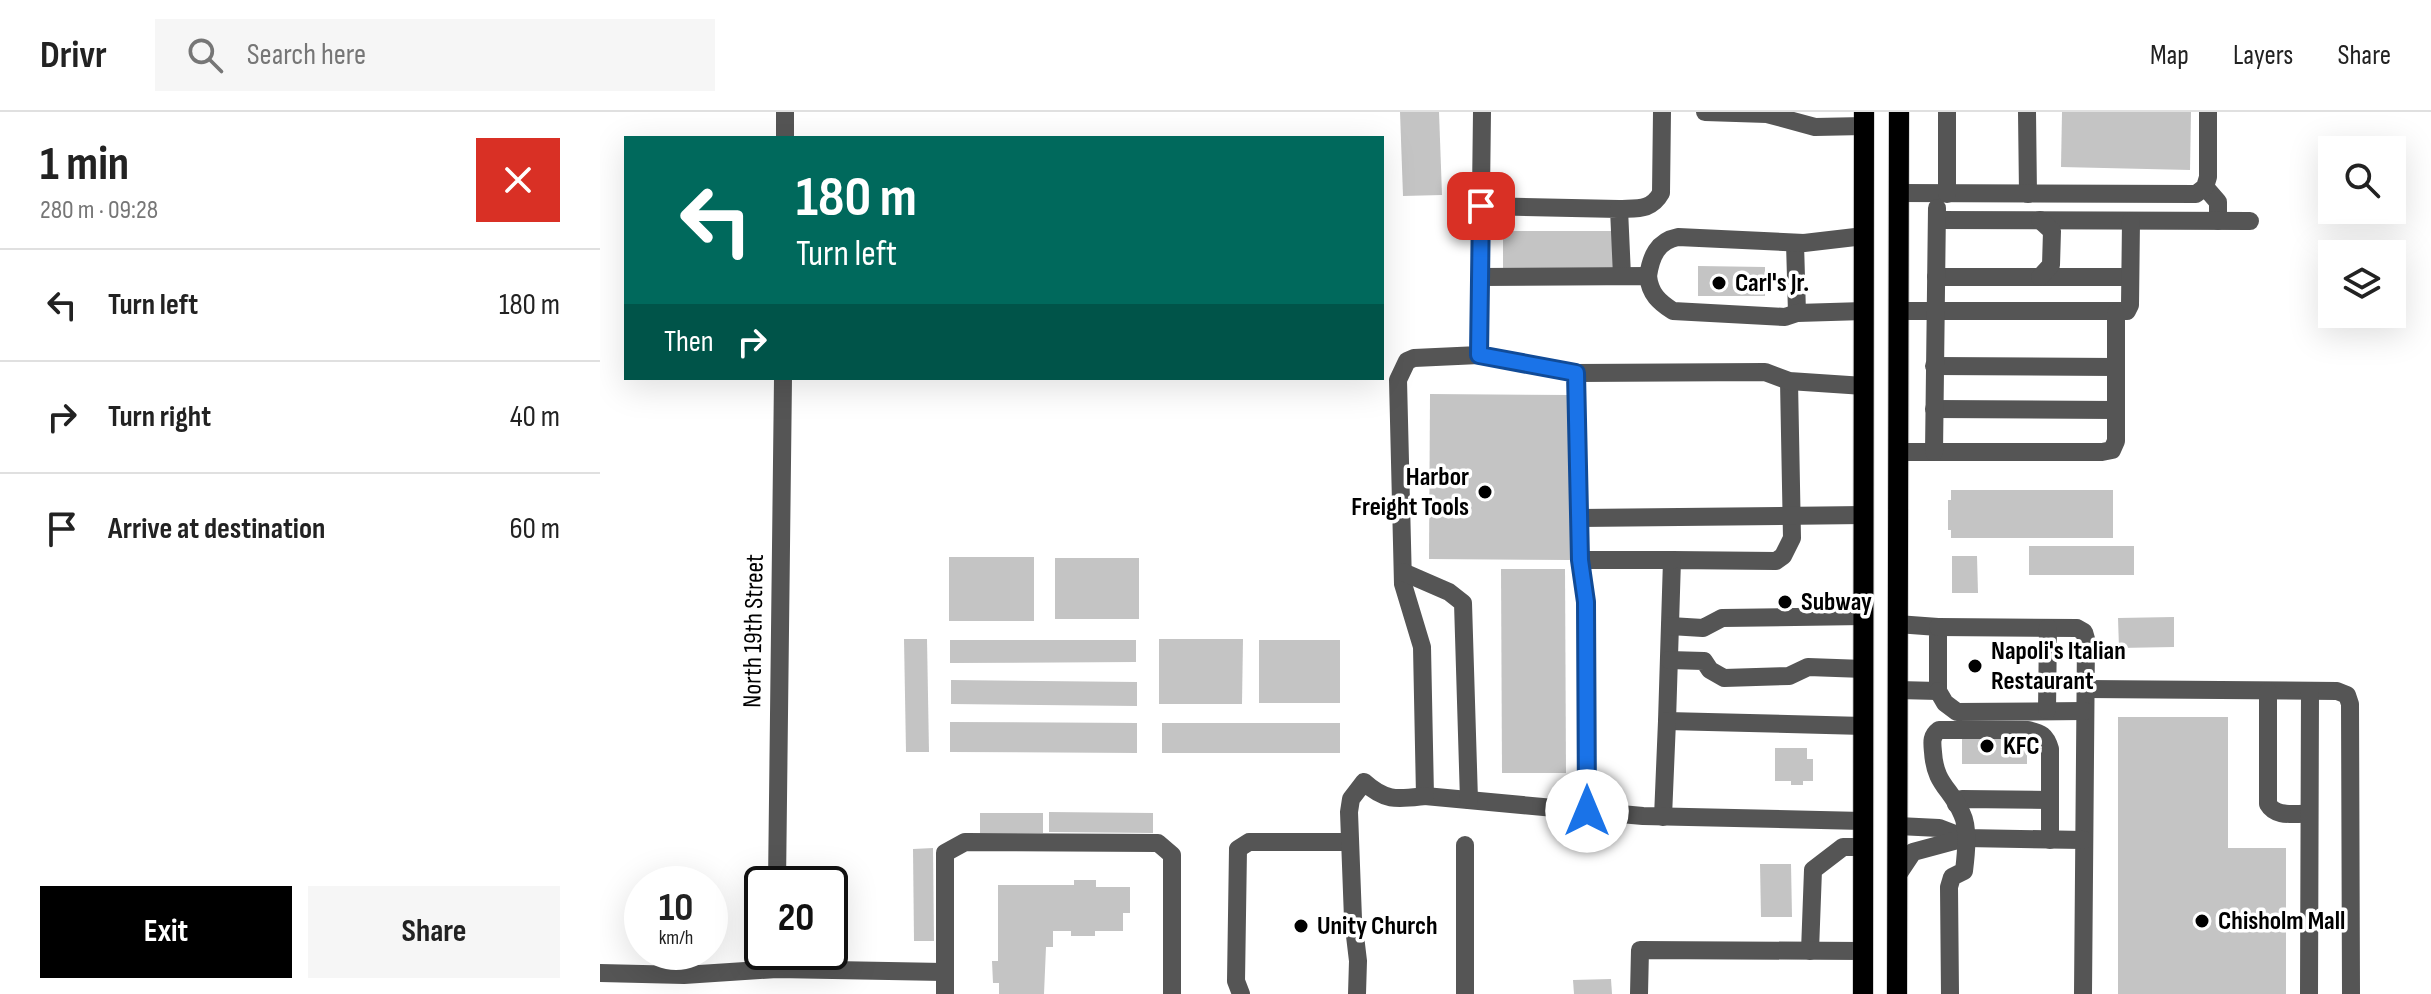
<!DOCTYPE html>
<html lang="en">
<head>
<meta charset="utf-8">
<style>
  :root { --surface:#fff; --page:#f6f6f6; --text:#222; --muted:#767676; --line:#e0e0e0; --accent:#000 }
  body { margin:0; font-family:"Sofia Sans Condensed",sans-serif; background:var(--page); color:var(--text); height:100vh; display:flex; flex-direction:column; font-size:30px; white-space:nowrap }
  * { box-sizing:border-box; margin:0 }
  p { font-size:26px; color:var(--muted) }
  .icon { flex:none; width:44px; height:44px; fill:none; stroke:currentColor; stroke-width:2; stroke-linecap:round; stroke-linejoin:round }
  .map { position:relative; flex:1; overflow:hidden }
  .panel { display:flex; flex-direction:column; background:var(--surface); width:600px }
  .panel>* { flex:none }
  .hud { position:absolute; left:24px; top:24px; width:760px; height:244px; border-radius:0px; box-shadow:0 8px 32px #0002; background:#00695c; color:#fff; overflow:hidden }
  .fabs { position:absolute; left:1718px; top:24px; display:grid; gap:16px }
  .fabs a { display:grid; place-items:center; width:88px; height:88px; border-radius:0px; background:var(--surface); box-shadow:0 8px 32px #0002; font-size:40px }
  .speed { position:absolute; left:24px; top:754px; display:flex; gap:16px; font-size:40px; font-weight:700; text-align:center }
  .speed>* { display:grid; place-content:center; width:104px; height:104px; border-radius:50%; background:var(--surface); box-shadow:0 8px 32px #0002; line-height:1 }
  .speed small { font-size:20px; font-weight:400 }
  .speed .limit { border:4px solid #111; border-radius:12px; background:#fff; color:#111 }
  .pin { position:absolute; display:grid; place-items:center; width:68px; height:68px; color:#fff; margin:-34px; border-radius:16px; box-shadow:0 4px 12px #0006 }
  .me { position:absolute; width:88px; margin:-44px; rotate:0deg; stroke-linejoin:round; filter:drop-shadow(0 0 6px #0008) }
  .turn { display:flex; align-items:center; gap:28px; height:168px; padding:0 40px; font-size:36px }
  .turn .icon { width:104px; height:104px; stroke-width:2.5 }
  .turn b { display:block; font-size:56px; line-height:68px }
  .then { display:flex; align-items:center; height:76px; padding:0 40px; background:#0003; gap:16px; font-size:30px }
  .round { display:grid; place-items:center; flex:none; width:84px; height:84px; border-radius:0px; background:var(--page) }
  .summary { display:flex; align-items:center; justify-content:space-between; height:136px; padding:0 40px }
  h1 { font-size:48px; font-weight:700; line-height:60px }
  .action { display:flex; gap:16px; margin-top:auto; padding:16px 40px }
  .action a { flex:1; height:92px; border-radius:0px; background:var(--accent); color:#fff; font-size:32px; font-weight:700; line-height:92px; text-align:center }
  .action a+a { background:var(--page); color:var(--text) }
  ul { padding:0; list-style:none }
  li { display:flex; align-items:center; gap:24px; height:112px; padding:0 40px; border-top:2px solid var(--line) }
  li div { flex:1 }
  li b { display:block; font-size:30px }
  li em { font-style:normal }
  header { display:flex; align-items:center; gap:48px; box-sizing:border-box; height:112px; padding:0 40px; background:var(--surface); border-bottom:2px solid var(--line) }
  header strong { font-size:38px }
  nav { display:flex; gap:44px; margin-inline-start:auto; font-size:28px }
  .search { width:560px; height:72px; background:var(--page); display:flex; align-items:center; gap:20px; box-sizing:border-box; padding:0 28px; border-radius:0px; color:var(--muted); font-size:30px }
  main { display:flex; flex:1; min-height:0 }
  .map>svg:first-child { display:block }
  .building { fill:#c4c4c4 }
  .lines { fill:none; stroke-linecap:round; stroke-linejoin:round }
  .major-casing { stroke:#dbdbdb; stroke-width:22 }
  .minor { stroke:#555; stroke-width:18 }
  .major { stroke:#000; stroke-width:20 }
  .route-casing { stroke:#114b97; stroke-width:20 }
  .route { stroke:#1a73e8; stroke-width:14 }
  .poi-dot { fill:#000; stroke:#fff; stroke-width:3 }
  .labels { text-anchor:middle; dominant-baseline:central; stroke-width:7; stroke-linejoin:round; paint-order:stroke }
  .poi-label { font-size:26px; font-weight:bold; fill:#000; stroke:#fff; text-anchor:start }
  .street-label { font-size:26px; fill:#000; stroke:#fff }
</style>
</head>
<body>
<header>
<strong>Drivr</strong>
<div class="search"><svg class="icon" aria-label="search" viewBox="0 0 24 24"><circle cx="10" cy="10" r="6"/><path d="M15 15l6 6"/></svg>Search here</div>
<nav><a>Map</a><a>Layers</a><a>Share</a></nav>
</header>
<main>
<section class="panel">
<div class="summary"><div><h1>1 min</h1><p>280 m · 09:28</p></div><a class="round" style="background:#d93025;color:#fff"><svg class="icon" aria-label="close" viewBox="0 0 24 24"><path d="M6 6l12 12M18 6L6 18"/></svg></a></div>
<ul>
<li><svg class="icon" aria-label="left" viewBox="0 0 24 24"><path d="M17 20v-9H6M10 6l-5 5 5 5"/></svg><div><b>Turn left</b></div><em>180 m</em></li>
<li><svg class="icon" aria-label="right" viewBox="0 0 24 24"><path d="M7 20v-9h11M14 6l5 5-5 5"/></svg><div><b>Turn right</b></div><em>40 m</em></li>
<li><svg class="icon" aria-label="arrive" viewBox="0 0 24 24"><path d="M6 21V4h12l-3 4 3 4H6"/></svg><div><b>Arrive at destination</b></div><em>60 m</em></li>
</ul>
<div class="action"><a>Exit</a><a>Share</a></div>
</section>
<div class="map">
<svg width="1831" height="882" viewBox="0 0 1831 882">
  <rect width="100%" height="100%" fill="#fff"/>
  <!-- building -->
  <g class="building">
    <path d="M 800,0 L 839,0 L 842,83 L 803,84 Z"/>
    <path d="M 1462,0 L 1591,0 L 1590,58 L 1461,55 Z"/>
    <rect x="903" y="119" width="114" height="37"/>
    <path d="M 1098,154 L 1165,155 L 1165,184 L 1098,184 Z"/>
    <path d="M 830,282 L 971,283 L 970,448 L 829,447 Z"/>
    <path d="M 1351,378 L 1513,378 L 1513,426 L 1351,426 L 1351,418 L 1348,418 L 1348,388 L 1351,388 Z"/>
    <rect x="1429" y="434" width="105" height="29"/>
    <path d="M 1352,444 L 1377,444 L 1378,481 L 1352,481 Z"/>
    <rect x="349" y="445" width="85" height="64"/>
    <rect x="455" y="446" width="84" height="61"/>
    <path d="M 901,457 L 965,457 L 966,661 L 902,661 Z"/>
    <path d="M 1574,505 L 1574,535 L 1519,536 L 1518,506 Z"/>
    <path d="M 304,527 L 327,527 L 329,640 L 306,640 Z"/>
    <path d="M 559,527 L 643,527 L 642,592 L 559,592 Z"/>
    <path d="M 350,528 L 536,528 L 536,550 L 350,551 Z"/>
    <rect x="659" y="528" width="81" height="63"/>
    <path d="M 351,568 L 537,570 L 537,594 L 351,592 Z"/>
    <path d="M 1518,605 L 1628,605 L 1628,736 L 1686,736 L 1686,882 L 1518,882 Z"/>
    <path d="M 350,610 L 537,611 L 537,641 L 350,640 Z"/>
    <rect x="562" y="611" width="178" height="30"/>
    <rect x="1362" y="623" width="65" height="29"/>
    <path d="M 1175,636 L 1207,636 L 1207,647 L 1213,647 L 1213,669 L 1203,669 L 1203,673 L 1191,673 L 1191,669 L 1175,669 Z"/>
    <path d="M 449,700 L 553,701 L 553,721 L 449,720 Z"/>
    <rect x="380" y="701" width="63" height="20"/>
    <path d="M 333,736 L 334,829 L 314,829 L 313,737 Z"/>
    <path d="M 1160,752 L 1191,752 L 1192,805 L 1161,805 Z"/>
    <path d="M 474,768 L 496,768 L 496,775 L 530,775 L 530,801 L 523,801 L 523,819 L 495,819 L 495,824 L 471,824 L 471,819 L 453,819 L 453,835 L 446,835 L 444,882 L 399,882 L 399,871 L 393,871 L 392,849 L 398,849 L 398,773 L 474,773 Z"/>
    <path d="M 1011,867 L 1012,882 L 974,882 L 973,868 Z"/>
  </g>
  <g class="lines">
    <!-- major casing -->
    <g class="major-casing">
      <g id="major">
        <path d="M 1263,882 L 1264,0"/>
        <path d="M 1297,882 L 1299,0"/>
      </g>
    </g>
    <!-- minor -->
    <g class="minor">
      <path d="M 882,0 L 879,243 L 814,246 L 807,249 L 798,268 L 803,472 L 822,535 L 825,684 L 987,699"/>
      <path d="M 1105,0 L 1167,2 L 1215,15 L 1264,14"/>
      <path d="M 1427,0 L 1428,82"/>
      <path d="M 185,26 L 185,0"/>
      <path d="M 1605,75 L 1618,90 L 1618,109"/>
      <path d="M 1299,81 L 1596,82 L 1605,75 L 1608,65 L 1608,0"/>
      <path d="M 1347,82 L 1347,0"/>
      <path d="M 881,94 L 1019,97 L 1022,164"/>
      <path d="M 1019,97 C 1037,96 1051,99 1061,81 L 1062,0"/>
      <path d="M 1337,108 L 1650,109"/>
      <path d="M 1195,131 L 1197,201"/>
      <path d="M 1048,164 C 1051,145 1057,129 1078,125 L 1204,131 L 1264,124"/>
      <path d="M 880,165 L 1048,164 C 1050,182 1059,190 1073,199 L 1185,205 L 1197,201 L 1264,199"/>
      <path d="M 1336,165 L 1530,165"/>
      <path d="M 1440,165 L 1451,153 L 1452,119 L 1440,108"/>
      <path d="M 1299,199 L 1527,199 L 1530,193 L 1531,109"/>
      <path d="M 879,243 L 976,261"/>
      <path d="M 1334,254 L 1516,255"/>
      <path d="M 1189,269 L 1192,426 L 1183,444 L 1176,449 L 1072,448 L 1067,609 L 1264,614"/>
      <path d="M 1334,297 L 1516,298"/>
      <path d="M 1298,340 L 1502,340 L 1512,338 L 1516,329 L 1516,201"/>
      <path d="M 1334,340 L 1337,96"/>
      <path d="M 979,406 L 1264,403"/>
      <path d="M 980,448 L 1072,448"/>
      <path d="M 803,460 L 849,480 L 863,491 L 869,688"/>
      <path d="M 1297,512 L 1338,515 L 1338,579 L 1298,578"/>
      <path d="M 1070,514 L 1103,516 L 1122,506 L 1264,504"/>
      <path d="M 1338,515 L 1477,516 L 1484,520 L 1486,527 L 1483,882"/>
      <path d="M 1069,548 L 1104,549 L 1110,558 L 1124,566 L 1189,564 L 1208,555 L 1264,557"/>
      <path d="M 1486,577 L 1737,579 L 1747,583 L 1750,592 L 1751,882"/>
      <path d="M 1338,579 L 1345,591 L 1357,600 L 1485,599"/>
      <path d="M 1668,579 L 1668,692 C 1676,706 1695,701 1709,702"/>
      <path d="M 1447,598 L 1448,516"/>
      <path d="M 1356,692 L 1362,687 L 1450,688"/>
      <path d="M 1063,705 L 1067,609"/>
      <path d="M 1263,709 L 1043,704 L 987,699 L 986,490 L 980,448 L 976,261 L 1165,260 L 1189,269 L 1264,274"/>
      <path d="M 1298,714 L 1339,716 L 1365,726 L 1484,728"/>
      <path d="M 865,733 L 865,882"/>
      <path d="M 1297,764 L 1313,740 L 1365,726"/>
      <path d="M 177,772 L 183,266"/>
      <path d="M 1210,839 L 1213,758 L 1243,735 L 1263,735"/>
      <path d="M 0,861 L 84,863 L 177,857 L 344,860"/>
      <path d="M 345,882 L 345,741 L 365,730 L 558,731 L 572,743 L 572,882"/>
      <path d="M 641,882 L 636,869 L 638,737 L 649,730 L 749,730"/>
      <path d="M 757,882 L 758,849 L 753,807 L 749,700 L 751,687 L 764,670 C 786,690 798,687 825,684"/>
      <path d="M 1039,882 L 1040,838 L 1263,839"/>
      <path d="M 1350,882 L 1349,775 L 1352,765 L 1364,759 C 1366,743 1369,716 1362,702 C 1351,676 1335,673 1333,640 C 1332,630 1331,624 1339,618 L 1428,618 C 1441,621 1446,623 1450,637 L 1450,728"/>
      <path d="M 1709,882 L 1710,579"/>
    </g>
    <!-- major -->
    <use href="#major" class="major"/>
  </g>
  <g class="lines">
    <!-- route casing -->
    <g class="route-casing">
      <path id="route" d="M 881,94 L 879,243 L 976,261 L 980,448 L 986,490 L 987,699"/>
    </g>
    <!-- route -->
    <use href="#route" class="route"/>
  </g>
  <!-- markers -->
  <g class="poi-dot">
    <circle cx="1119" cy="171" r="8"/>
    <circle cx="885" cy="380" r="8"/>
    <circle cx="1185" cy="490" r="8"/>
    <circle cx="1375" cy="554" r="8"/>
    <circle cx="1387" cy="634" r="8"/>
    <circle cx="1602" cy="809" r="8"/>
    <circle cx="701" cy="814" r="8"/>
  </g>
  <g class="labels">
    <!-- poi labels -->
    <g class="poi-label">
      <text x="1135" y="171">Carl's Jr.</text>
      <text x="869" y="365" text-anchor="end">Harbor<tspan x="869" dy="30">Freight Tools</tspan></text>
      <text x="1201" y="490">Subway</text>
      <text x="1391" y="539">Napoli's Italian<tspan x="1391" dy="30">Restaurant</tspan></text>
      <text x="1403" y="634">KFC</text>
      <text x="1618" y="809">Chisholm Mall</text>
      <text x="717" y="814">Unity Church</text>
    </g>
    <!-- street labels -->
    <g class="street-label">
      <text transform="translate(154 519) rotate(-89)">North 19th Street</text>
    </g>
  </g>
</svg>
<div class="fabs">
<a><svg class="icon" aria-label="search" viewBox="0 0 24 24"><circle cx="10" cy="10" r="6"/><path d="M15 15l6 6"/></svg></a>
<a><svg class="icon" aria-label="layers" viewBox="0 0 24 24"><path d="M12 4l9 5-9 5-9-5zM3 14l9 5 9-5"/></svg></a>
</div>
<div class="speed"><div>10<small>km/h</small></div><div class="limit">20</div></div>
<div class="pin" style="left:881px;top:94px;background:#d93025"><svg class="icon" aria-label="arrive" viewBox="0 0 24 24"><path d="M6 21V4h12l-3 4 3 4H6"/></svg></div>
<svg class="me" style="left:987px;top:699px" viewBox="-20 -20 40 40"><circle r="19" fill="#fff"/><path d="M0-13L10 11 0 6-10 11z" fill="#1a73e8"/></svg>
<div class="hud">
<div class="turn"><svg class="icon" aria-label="left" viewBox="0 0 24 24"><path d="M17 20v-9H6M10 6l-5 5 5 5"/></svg><div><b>180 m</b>Turn left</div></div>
<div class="then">Then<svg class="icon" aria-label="right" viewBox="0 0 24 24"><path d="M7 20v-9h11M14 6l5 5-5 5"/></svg></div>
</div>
</div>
</main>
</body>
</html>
